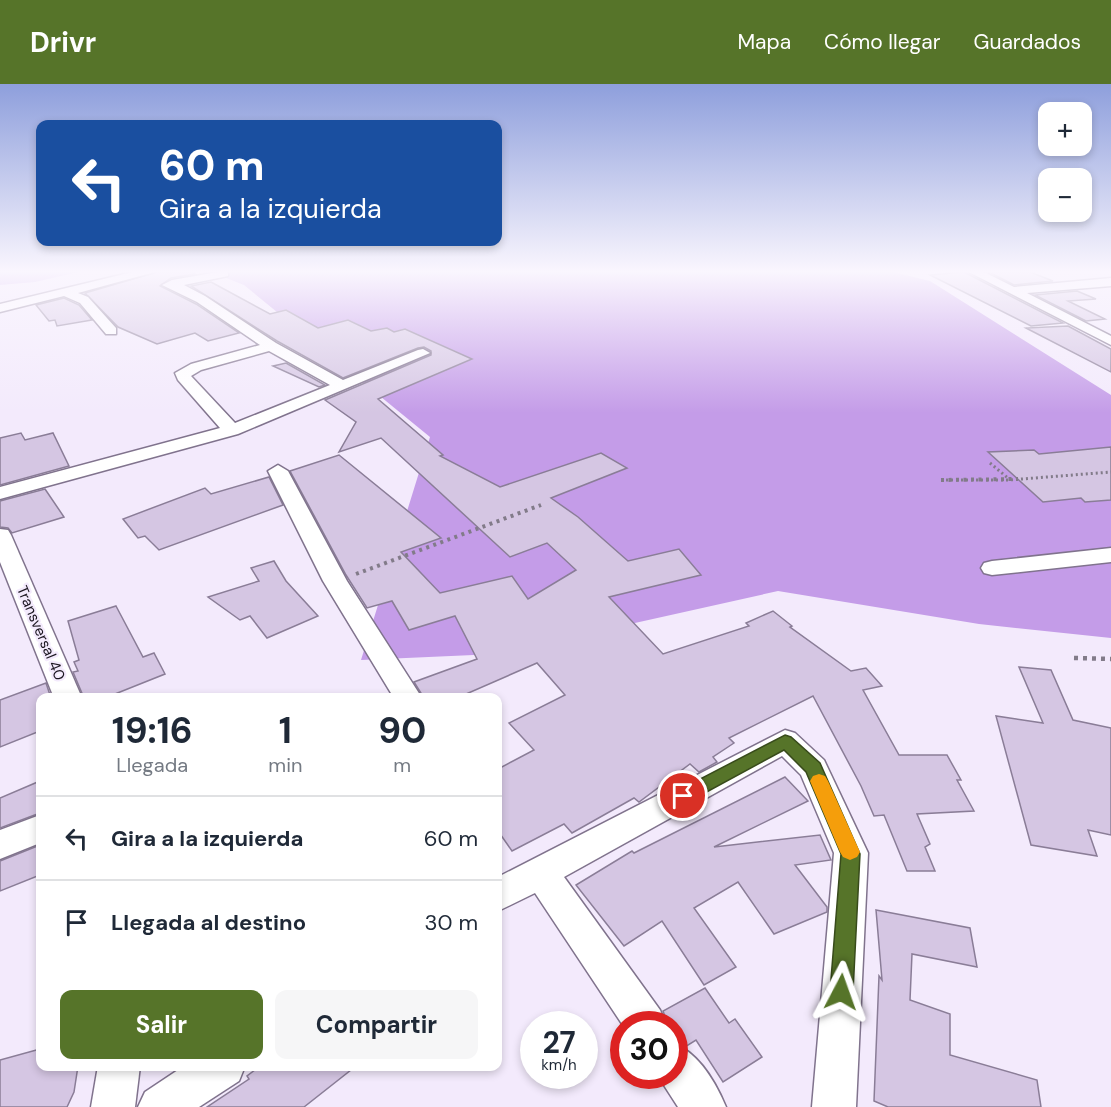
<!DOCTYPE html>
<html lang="es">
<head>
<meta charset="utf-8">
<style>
  :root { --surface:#fff; --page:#f6f6f7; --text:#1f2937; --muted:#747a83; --line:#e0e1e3; --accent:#567429 }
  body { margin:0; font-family:"DM Sans",sans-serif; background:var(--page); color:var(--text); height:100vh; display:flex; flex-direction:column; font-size:22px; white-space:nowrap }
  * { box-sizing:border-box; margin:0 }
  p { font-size:20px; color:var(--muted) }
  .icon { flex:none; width:33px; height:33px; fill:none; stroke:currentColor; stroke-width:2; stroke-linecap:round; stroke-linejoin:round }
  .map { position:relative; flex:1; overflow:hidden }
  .details { position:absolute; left:36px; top:609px; width:466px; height:378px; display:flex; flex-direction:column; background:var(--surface); border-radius:12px; box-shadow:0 3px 9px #0003 }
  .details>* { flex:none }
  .top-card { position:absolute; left:36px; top:36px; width:466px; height:126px; border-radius:12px; box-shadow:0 3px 9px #0003; background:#1a4fa0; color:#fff; overflow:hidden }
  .fabs { position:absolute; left:1038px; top:18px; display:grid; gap:12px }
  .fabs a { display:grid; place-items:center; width:54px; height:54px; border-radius:12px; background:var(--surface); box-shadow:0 3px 9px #0003; font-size:30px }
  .speed { position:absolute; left:520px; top:927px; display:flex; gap:12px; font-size:30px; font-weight:700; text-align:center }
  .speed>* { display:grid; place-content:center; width:78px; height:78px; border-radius:50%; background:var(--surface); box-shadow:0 3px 9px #0003; line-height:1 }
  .speed small { font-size:15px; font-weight:400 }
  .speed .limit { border:9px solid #d22; background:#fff; color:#111 }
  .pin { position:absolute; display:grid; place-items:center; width:51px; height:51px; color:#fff; margin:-26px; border:3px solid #fff; border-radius:50%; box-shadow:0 2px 6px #0007 }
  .me { position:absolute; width:66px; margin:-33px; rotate:4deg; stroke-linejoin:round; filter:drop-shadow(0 0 4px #0008) }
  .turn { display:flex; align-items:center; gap:21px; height:126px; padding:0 24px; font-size:27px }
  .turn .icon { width:78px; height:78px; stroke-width:2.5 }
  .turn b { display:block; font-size:42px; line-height:51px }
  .eta { display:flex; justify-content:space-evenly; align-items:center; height:102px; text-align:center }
  .eta b { font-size:36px; font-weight:700; line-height:42px }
  .primary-button { display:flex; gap:12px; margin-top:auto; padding:12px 24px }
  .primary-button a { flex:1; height:69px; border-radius:12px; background:var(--accent); color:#fff; font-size:24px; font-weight:700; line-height:69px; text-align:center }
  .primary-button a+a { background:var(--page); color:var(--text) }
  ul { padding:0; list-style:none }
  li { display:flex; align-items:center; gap:18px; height:84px; padding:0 24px; border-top:2px solid var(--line) }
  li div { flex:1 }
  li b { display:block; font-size:22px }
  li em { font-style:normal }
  header { display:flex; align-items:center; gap:36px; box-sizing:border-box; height:84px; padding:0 30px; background:var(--accent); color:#fff }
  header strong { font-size:28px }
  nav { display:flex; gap:33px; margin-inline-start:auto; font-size:21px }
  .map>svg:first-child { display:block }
  .forest { fill:#c49ce8 }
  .building { fill:#d5c6e3; stroke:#8a7d97; stroke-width:1.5 }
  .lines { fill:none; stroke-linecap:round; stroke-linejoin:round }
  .minor-casing { stroke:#80738d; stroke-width:3 }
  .path-far2 { stroke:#827b89; stroke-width:3; stroke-dasharray:2 3; stroke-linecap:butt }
  .path-far1 { stroke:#827b89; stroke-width:4; stroke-dasharray:3 4.5; stroke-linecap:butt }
  .path { stroke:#827b89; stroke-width:4.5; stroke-dasharray:4 5; stroke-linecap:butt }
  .minor { fill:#fff; fill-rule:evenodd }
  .route { fill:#567429; stroke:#384b1b; stroke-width:1.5 }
  .slow { fill:#f59e0b }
  .labels { text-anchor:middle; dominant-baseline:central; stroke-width:4.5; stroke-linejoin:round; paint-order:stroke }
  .street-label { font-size:15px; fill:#1b1620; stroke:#f3eafc }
</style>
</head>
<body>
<header>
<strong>Drivr</strong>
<nav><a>Mapa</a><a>Cómo llegar</a><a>Guardados</a></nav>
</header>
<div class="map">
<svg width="1111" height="1023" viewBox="0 0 1111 1023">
  <rect width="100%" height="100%" fill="#f3eafc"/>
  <!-- forest -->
  <g class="forest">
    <path d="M 0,186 L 87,186 L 35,198 L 0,201 Z"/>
    <path d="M 206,186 L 885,186 L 930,197 L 1111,311 L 1111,554 L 979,540 L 778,507 L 496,570 L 361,576 L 430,353 L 244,201 Z"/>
  </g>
  <!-- building -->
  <g class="building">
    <path d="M 164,186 L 189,186 L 195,190 L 171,194 L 160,202 L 196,220 L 239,249 L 208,257 L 195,249 L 157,260 L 118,243 L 85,209 Z"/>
    <path d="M 985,186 L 1025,186 L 1053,197 L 1014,201 Z"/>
    <path d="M 964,188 L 1063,239 L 1031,242 L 930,191 Z"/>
    <path d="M 211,198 L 270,230 L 286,226 L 318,244 L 348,236 L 371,247 L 387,244 L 394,248 L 405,245 L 472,275 L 378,315 L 443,371 L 440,372 L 500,403 L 601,369 L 627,384 L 551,414 L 578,433 L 628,477 L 679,465 L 701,491 L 609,513 L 663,570 L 749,542 L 746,539 L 773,527 L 792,542 L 790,543 L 851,587 L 866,584 L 882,602 L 863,606 L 899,671 L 947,671 L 961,696 L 957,696 L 974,727 L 917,730 L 930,760 L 925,763 L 935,787 L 907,787 L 884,731 L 874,732 L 861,702 L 813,612 L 729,654 L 734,659 L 713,673 L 717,678 L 699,688 L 690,680 L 639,718 L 634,714 L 572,749 L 564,740 L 512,767 L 498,747 L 498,685 L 534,666 L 509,639 L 565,611 L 537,579 L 457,614 L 424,614 L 414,598 L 477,575 L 455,532 L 409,546 L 392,517 L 367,524 L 346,491 L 290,387 L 339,371 L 441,454 L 401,468 L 440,509 L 512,492 L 528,515 L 576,486 L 547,459 L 510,473 L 381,354 L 339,368 L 356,338 L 325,316 L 431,271 L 431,267 L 424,263 L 418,264 L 343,294 L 277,257 L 191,202 Z"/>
    <path d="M 1077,207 L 1096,215 L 1068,217 L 1105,235 L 1086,237 L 1035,211 Z"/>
    <path d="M 64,214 L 79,221 L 92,236 L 57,242 L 55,236 L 49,237 L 36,221 Z"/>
    <path d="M 1068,242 L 1111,265 L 1111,288 L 1026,244 Z"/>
    <path d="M 286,279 L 325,301 L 319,303 L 273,282 Z"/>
    <path d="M 21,349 L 25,356 L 53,349 L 69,382 L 0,401 L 0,354 Z"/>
    <path d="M 1111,363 L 1111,416 L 1085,418 L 1081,414 L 1043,418 L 988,368 L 1034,366 L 1039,370 Z"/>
    <path d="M 269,393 L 283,421 L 159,466 L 145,452 L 138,454 L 123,435 L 205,404 L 211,410 Z"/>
    <path d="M 45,405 L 64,433 L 12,449 L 8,444 L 0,443 L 0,417 Z"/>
    <path d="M 274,477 L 286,497 L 318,532 L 267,554 L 250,532 L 240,536 L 208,513 L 259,497 L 251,484 Z"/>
    <path d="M 116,522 L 143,573 L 154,569 L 165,590 L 105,614 L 84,614 L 73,588 L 78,587 L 74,578 L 79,576 L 68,537 Z"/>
    <path d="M 1019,583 L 1051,586 L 1073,636 L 1111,644 L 1111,751 L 1088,746 L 1097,772 L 1031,761 L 996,632 L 1043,639 Z"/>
    <path d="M 46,599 L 51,614 L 40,614 L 40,647 L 0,663 L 0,616 Z"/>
    <path d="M 785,693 L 808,717 L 714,763 L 820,751 L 831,776 L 795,781 L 827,823 L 827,828 L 774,850 L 738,798 L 694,824 L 736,883 L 704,901 L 662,837 L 624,862 L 576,801 L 632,767 L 634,769 Z"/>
    <path d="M 40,697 L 40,729 L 0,744 L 0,714 Z"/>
    <path d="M 40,761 L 40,791 L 0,807 L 0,777 Z"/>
    <path d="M 876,826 L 970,844 L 977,883 L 912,870 L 910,916 L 950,930 L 950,971 L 1037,996 L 1041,1023 L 888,1023 L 874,1017 L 879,892 L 882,896 Z"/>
    <path d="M 705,904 L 729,939 L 735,935 L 762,973 L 723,998 L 696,956 L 685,963 L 675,958 L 675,940 L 668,940 L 663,927 Z"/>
    <path d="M 40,965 L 40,982 L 78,982 L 74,1008 L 67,1023 L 0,1023 L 0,976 Z"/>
    <path d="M 260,982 L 356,982 L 304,1023 L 207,1023 L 249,995 L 247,992 Z"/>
  </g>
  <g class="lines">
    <!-- minor casing -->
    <g class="minor-casing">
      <g id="minor">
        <path d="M 141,186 L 162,186 L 78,209 L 88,213 L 116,244 L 116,250 L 106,250 L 80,219 L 64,212 L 0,228 L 0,220 Z"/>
        <path d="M 965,186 L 980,186 L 1014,203 L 1111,194 L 1111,202 L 1027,209 L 1111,252 L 1111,261 Z"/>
        <path d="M 224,187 L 228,188 L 228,192 L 184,201 L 205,212 L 276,259 L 343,296 L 418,266 L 423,265 L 430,269 L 238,350 L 0,415 L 0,403 L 220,344 L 178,296 L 175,289 L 191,280 L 260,261 L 197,218 L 162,201 L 172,196 ZM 269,267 L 330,301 L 235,339 L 191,292 L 201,286 Z"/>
        <path d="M 278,381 L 288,387 L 347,497 L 422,614 L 394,614 L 323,497 L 268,387 Z"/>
        <path d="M 0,445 L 8,446 L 11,451 L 82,614 L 54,614 L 0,478 Z"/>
        <path d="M 1111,464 L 1111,478 L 992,491 L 984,489 L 981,484 L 984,479 L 992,477 Z"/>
        <path d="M 785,646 L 795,649 L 824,676 L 868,769 L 856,1023 L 812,1023 L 834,769 L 801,691 L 782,672 L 564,793 L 660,926 L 666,940 L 624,940 L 624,943 L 535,809 L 498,827 L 498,793 Z"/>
        <path d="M 40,731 L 40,759 L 0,775 L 0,746 Z"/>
        <path d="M 675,960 C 699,970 716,999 726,1023 L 678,1023 L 658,992 L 675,992 Z"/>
        <path d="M 98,982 L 140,982 L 135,1023 L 91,1023 Z"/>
        <path d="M 184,982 L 245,982 L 239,997 L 199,1023 L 138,1023 L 145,1008 Z"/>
      </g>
    </g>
    <!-- path-far2 -->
    <g class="path-far2">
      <path d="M 990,379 L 1009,395"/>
      <path d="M 941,396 L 1009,396 L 1111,388"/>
    </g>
    <!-- path-far1 -->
    <g class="path-far1">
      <path d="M 941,396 L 1018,395"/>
      <path d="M 356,490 L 541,421"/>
    </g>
    <!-- path -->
    <path class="path" d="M 1074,574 L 1111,575"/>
    <!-- minor -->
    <use href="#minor" class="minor"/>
  </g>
  <!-- sky -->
  <linearGradient id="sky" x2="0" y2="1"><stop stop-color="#8e9fdc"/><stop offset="0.57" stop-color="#faf6fe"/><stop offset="1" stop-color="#faf6fe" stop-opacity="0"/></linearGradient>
  <rect width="1111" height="329" fill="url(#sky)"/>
  <!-- route -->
  <path class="route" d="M 785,651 L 791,653 L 820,679 L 860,770 L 853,908 L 849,916 L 841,919 L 833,916 L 830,908 L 841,770 L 806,688 L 784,666 L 690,717 L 683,719 L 677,717 L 674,712 L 677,707 Z"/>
  <!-- slow -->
  <path class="slow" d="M 819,690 L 825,692 L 828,697 L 860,768 L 857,773 L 850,776 L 843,773 L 840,768 L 810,697 L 813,692 Z"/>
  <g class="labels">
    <!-- street labels -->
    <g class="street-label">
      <text transform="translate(41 549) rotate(67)">Transversal 40</text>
    </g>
  </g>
</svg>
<div class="fabs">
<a>+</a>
<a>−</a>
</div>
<div class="speed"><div>27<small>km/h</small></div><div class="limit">30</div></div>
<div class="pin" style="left:683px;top:712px;background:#d93025"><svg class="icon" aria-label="arrive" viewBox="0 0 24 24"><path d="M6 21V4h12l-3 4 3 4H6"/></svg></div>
<svg class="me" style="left:841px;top:908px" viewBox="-20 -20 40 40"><path d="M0-17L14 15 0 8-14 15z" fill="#567429" stroke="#fff" stroke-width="4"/></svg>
<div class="top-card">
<div class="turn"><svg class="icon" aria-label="left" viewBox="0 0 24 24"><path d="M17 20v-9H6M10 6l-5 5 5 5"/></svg><div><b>60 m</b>Gira a la izquierda</div></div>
</div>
<section class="details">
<div class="eta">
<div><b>19:16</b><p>Llegada</p></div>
<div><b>1</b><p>min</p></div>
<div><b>90</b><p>m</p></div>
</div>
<ul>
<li><svg class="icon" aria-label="left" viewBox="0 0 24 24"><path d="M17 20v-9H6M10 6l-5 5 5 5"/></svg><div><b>Gira a la izquierda</b></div><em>60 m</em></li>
<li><svg class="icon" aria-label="arrive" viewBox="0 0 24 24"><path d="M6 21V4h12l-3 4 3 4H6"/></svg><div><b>Llegada al destino</b></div><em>30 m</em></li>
</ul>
<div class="primary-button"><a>Salir</a><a>Compartir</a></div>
</section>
</div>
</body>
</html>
